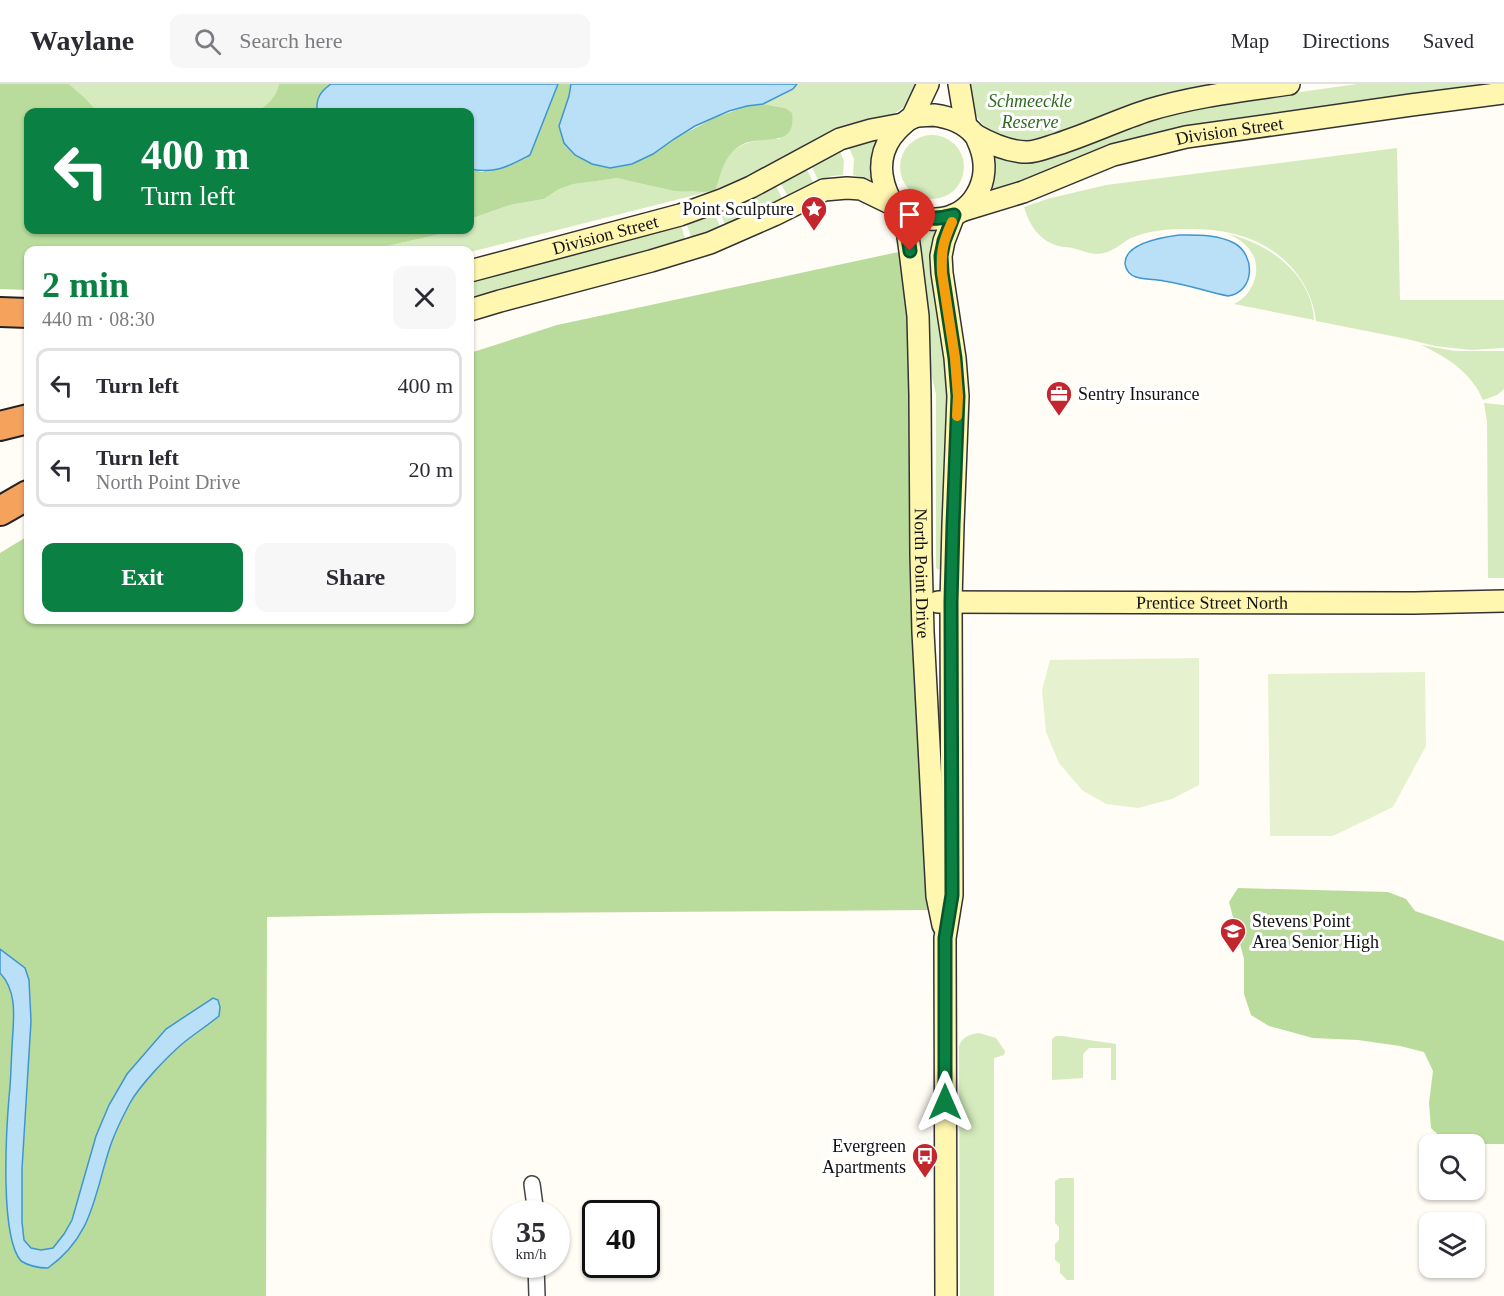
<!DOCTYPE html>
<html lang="en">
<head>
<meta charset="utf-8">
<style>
  :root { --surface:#fff; --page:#f7f7f7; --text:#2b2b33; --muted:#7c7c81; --line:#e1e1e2; --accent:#0b8043 }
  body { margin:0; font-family:Georgia,serif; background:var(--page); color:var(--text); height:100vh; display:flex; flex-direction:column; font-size:22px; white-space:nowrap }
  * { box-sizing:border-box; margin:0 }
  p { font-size:20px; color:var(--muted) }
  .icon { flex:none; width:33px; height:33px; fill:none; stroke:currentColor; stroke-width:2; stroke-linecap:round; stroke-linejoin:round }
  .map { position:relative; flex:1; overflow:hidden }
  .drawer { position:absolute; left:24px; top:162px; width:450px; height:378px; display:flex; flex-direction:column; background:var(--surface); border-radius:12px; box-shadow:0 2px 4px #0004 }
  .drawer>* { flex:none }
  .hud { position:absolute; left:24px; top:24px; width:450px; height:126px; border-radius:12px; box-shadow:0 2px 4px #0004; background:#0b8043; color:#fff; overflow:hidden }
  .buttons { position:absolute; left:1419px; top:1050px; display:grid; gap:12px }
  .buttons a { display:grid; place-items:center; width:66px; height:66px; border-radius:12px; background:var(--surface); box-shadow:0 2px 4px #0004; font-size:30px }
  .speed { position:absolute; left:492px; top:1116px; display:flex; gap:12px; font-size:30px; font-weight:700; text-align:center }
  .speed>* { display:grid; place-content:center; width:78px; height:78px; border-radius:50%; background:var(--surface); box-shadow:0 2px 4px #0004; line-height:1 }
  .speed small { font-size:15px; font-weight:400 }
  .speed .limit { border:3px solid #111; border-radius:9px; background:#fff; color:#111 }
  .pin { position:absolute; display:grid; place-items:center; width:51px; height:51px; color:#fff; margin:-62px -26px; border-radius:50% 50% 50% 0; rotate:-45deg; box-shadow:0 0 6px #0007 }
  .pin .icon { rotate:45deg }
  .me { position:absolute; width:66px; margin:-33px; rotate:0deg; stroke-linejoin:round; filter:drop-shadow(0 0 4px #0008) }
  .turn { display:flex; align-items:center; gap:21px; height:126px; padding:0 18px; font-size:27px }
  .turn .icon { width:78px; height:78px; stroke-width:2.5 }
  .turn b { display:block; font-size:42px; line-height:51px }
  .round { display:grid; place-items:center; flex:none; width:63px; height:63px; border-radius:12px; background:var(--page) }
  .headline { display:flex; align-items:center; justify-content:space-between; height:102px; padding:0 18px }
  h1 { font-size:36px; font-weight:600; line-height:45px; color:var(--accent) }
  .cta { display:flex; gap:12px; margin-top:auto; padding:12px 18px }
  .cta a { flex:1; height:69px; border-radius:12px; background:var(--accent); color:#fff; font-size:24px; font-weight:600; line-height:69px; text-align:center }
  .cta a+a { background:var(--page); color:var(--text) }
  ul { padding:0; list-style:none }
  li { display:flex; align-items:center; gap:18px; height:75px; margin:0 12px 9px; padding:0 6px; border:3px solid var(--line); border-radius:12px }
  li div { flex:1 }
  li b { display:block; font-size:22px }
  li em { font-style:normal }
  header { display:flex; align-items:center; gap:36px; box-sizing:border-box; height:84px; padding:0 30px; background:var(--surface); border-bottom:2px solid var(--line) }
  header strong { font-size:28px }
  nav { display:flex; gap:33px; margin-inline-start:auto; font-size:21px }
  .search { width:420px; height:54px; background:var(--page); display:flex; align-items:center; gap:15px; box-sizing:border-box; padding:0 21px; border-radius:12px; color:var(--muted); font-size:22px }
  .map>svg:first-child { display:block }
  .green { fill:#d5ebbd }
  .forest { fill:#b9dc9c }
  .pitch { fill:#e6f2cf }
  .water { fill:#b9e0f7; stroke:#3f96cf; stroke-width:1.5 }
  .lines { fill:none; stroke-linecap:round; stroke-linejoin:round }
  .street-casing { stroke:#444; stroke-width:18 }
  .secondary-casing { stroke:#333; stroke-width:24 }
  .highway-casing { stroke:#222; stroke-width:32 }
  .street { stroke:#fff; stroke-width:15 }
  .secondary { stroke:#fff6b0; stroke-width:21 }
  .highway { stroke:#f5a25d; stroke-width:28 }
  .route-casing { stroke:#07532c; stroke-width:15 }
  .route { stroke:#0b8043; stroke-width:10 }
  .slow { stroke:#f59e0b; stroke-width:10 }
  .labels { text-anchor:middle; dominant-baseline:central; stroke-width:6; stroke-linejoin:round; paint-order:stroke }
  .park-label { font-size:18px; font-style:italic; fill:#2f6b1f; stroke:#fff }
  .street-label { font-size:18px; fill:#111; stroke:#fff }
  .poi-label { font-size:18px; fill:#111; stroke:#fff; text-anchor:end }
</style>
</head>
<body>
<header>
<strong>Waylane</strong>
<div class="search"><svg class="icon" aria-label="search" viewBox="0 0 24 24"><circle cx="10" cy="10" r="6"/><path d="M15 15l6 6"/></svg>Search here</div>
<nav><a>Map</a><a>Directions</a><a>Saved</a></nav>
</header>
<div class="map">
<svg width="1504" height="1212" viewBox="0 0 1504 1212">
  <rect width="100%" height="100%" fill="#fffdf5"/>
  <!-- green -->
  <g class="green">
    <path d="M 69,0 L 279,0 C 276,13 268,21 256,28 L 98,28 L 85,14 Z"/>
    <path d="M 797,0 L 916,0 L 913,8 L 904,23 L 892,31 L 847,44 L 746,95 L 716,105 C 719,95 721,81 727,73 C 739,57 761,55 780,55 L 785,24 L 763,20 L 793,5 Z"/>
    <path d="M 967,0 L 1248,0 C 1191,10 1135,24 1079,40 C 1064,45 1051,53 1036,56 C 1024,58 1001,54 991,48 C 975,38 971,17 967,0 Z"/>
    <path d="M 1357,0 L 1504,0 L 1194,42 L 1140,53 L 1116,60 L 987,112 C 994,95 994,88 991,70 C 1001,76 1015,78 1027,78 L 1147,36 L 1179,28 L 1251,15 Z"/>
    <circle cx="932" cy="83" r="32"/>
    <path d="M 880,51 C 872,66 869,81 874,97 L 853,91 L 854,75 L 848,61 Z"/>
    <path d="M 1397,64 L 1400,216 L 1504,216 L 1504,264 L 1471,266 L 1435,262 L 1407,255 L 1316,237 C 1311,193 1277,160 1234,150 C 1220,146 1204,145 1189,145 C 1179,145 1168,145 1157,147 C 1149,148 1138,151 1131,154 C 1120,160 1112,169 1098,170 C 1089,170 1081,166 1072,164 C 1069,163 1066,163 1063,163 C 1041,159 1030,143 1024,123 L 1047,115 L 1106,101 Z"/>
    <path d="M 839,65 L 844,77 L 843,91 L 832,92 L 818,96 L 811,81 Z"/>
    <path d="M 806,84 L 813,98 L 787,111 L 780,98 Z"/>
    <path d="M 617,94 L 692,108 L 711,107 L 470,168 L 470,166 L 370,166 L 436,151 L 447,146 L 470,146 L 470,135 L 510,121 L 544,115 L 559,105 L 574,100 Z"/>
    <path d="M 775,100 L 782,114 L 757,127 L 750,113 Z"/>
    <path d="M 745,115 L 752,130 L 726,143 L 719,126 Z"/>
    <path d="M 714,128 L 721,145 L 692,156 L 686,138 Z"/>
    <path d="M 681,140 L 686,159 L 470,213 L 470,195 Z"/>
    <path d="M 914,141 L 940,143 L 931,162 L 929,174 L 931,195 L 947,269 L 949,293 L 942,486 L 937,485 L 936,483 L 936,310 L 929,280 Z"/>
    <path d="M 1228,150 C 1269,160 1312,190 1314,236 L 1234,220 C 1251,212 1262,189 1253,171 C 1248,161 1238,154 1228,150 Z"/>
    <path d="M 1421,261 L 1455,267 L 1504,267 L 1504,305 L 1497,311 L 1483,316 C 1471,288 1447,273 1421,261 Z"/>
    <path d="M 1484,319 L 1504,321 L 1504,494 L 1488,494 L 1487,338 Z"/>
    <path d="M 979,949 L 996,954 L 1005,967 L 1004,971 L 994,974 L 994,1212 L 960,1212 L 959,962 C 962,953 970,950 979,949 Z"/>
    <path d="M 1056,952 L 1062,952 L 1116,960 L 1116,996 L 1111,996 L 1111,964 L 1089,964 L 1083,970 L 1083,994 L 1052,996 L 1052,955 Z"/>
    <path d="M 1060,1094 L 1074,1094 L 1074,1196 L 1067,1196 L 1060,1189 L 1060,1180 L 1055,1176 L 1055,1160 L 1059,1156 L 1059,1143 L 1055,1139 L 1055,1097 Z"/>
  </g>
  <!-- forest -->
  <g class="forest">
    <path d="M 0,0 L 69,0 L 85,14 L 98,28 L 28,28 L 28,146 L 447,146 L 436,151 L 370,166 L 28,166 L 28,206 L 0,205 Z"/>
    <path d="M 279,0 L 331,0 C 320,8 316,15 317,28 L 256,28 C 268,21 276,13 279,0 Z"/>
    <path d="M 558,0 L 571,0 L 569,12 L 559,42 L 674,55 L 714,34 L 747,22 L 763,20 L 785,24 L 792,29 C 797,68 759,48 738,63 C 724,73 721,89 716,105 L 711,107 L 704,108 L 675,107 L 617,94 L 597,97 L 574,100 L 559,105 L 544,115 L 510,121 L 470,135 L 470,85 L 482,88 L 530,71 Z"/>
    <path d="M 903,167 L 910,220 L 930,826 L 495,829 L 267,833 L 266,1212 L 0,1212 L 0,469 L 28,452 L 28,536 L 470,536 L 470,269 L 557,241 Z"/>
    <path d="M 1238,804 L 1388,808 L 1406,815 L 1415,827 L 1504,857 L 1504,1060 L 1479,1060 L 1444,1056 L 1431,1044 L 1429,1019 L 1433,987 L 1424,968 L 1400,962 L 1358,956 L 1313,954 L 1269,942 L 1251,931 L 1244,910 L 1244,875 L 1229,818 Z"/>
  </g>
  <!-- pitch -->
  <g class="pitch">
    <path d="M 1199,574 L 1199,701 L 1172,715 L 1138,724 L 1106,720 L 1082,706 L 1059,679 L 1046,648 L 1042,606 L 1050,576 Z"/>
    <path d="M 1425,588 L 1426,662 L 1393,723 L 1333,752 L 1270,752 L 1268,590 Z"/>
  </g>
  <!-- water -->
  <g class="water">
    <path d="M 331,0 L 558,0 L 530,71 C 507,83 496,90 470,85 L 470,28 L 317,28 C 316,14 320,8 331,0 Z"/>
    <path d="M 571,0 L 797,0 L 793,5 L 763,20 L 747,22 L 729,27 L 695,42 L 674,55 L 653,70 L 632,80 L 610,84 L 592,80 L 575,71 L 564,59 L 559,42 L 569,12 Z"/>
    <path d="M 1179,151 C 1197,151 1217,150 1234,159 C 1256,171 1255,208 1228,212 C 1207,208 1186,200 1164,197 C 1155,195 1145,196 1136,193 C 1130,191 1126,186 1125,180 C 1124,159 1164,153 1179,151 Z"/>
    <path d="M 0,865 L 25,884 L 29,896 L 31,937 L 22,1085 L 22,1138 L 24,1156 L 31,1164 L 41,1166 L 53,1164 L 64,1150 L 72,1136 L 96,1052 L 109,1021 L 127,990 L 166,945 L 213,914 L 218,916 L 220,923 L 219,932 C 207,942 194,950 182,960 C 167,973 140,1001 130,1019 C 123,1032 116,1046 111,1060 C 94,1110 94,1151 48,1184 C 39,1184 29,1182 21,1177 C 0,1153 6,1050 9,1013 C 11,997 11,980 12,963 C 13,938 19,909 0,889 Z"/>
  </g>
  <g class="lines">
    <!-- street casing -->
    <g class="street-casing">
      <g id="street">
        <path d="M 532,1100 L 536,1130"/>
        <path d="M 536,1180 L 537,1212"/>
      </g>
    </g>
    <!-- secondary casing -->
    <g class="secondary-casing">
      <g id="secondary">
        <path d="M 959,0 L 966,42"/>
        <path d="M 934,31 C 948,33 964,38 974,50 C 977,53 978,58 980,62 C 993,96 973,133 936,135 C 921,136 904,132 894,121 C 891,118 889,113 887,109 C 878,87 880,64 897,46 C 901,42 906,37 911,34 C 917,31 927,32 934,31 Z"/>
        <path d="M 912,34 L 928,0"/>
        <path d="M 975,51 C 991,60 1009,68 1027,68 C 1037,68 1048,63 1058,60 C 1089,50 1118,36 1149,26 C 1195,12 1242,7 1289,0"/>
        <path id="s1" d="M 964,126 L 1023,108 L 1113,71 L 1186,53 L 1411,21 L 1504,9"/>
        <path id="s2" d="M 901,127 L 907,146 L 910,167 L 918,232 L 920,311 L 921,471 L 923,548 L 937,812 L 943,841"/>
        <path id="s3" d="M 470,187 L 680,131 L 724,115 L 751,103 L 840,55 L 871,46 L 903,40"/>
        <path d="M 470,226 L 500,217 L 651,177 L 710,159 L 774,131 L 824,106 L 847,104 L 861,105 L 892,120"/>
        <path id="s4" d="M 938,518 L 1414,519 L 1504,517"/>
        <path d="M 946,1212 L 945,854 L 952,811 L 951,518 L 953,441 L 958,312 L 955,274 L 942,189 L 941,172 L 944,157 L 954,131"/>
      </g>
    </g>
    <!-- highway casing -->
    <g class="highway-casing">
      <g id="highway">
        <path d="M 0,228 L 28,229"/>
        <path d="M 0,342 L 28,335"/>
        <path d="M 0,427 L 28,411"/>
      </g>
    </g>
    <!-- street -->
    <use href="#street" class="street"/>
    <!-- secondary -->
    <use href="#secondary" class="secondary"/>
    <!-- highway -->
    <use href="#highway" class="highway"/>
  </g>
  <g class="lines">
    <!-- route casing -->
    <g class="route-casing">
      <path id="route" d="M 910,167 L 907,146 L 901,127 C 918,136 936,136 954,131 L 944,157 L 941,172 L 942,189 L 955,274 L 958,312 L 953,441 L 951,518 L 952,811 L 945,854 L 945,1018"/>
    </g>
    <!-- route -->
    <use href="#route" class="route"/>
    <!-- slow -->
    <path class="slow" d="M 952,138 C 943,158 941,167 942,189 L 955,274 L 958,312 L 957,332"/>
  </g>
  <!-- icons -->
  <defs>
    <g id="sight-pin" transform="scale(1.35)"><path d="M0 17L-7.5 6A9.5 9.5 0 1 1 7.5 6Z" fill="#c4262e" stroke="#fff"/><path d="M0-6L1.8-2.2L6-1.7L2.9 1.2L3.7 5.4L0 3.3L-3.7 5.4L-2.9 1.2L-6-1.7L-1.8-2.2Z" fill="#fff"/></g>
    <g id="office-pin" transform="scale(1.35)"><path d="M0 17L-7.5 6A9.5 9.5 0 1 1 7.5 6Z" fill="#c4262e" stroke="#fff"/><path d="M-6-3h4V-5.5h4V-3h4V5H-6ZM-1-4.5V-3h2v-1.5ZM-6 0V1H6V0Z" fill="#fff"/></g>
    <g id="school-pin" transform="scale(1.35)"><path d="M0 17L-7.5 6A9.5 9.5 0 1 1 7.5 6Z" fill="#c4262e" stroke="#fff"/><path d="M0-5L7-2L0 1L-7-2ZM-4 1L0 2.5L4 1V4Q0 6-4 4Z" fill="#fff"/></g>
    <g id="bus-pin" transform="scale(1.35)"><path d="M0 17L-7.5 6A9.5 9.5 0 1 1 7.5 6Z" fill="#c4262e" stroke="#fff"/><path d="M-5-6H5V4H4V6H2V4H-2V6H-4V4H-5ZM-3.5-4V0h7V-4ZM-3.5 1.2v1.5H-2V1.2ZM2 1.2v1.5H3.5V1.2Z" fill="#fff"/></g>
  </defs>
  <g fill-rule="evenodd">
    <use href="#sight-pin" x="814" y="125"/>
    <use href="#office-pin" x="1059" y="310"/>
    <use href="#school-pin" x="1233" y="847"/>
    <use href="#bus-pin" x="925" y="1072"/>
  </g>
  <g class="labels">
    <!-- park labels -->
    <g class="park-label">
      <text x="1030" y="17">Schmeeckle<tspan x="1030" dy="21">Reserve</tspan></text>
    </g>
    <!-- street labels -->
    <g class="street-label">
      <text stroke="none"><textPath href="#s1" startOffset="278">Division Street</textPath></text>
      <text stroke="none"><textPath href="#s3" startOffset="140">Division Street</textPath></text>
      <text stroke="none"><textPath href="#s2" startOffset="364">North Point Drive</textPath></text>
      <text stroke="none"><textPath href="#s4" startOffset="274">Prentice Street North</textPath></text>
    </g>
    <!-- poi labels -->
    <g class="poi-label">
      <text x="794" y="125">Point Sculpture</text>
      <text x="1078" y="310" text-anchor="start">Sentry Insurance</text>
      <text x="1252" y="837" text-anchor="start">Stevens Point<tspan x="1252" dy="21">Area Senior High</tspan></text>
      <text x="906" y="1062">Evergreen<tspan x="906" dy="21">Apartments</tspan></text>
    </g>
  </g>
</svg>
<div class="buttons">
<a><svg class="icon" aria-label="search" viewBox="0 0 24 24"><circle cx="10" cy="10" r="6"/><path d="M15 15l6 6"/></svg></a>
<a><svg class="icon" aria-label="layers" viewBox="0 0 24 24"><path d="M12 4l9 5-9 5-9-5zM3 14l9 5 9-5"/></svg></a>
</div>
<div class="speed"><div>35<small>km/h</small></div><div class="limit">40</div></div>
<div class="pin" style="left:910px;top:167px;background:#d93025"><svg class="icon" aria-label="arrive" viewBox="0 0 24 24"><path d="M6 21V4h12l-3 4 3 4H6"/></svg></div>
<svg class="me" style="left:945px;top:1018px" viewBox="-20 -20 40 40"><path d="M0-17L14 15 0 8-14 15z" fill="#0b8043" stroke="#fff" stroke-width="4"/></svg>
<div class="hud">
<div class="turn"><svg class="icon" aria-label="left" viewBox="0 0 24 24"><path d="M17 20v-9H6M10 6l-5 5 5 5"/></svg><div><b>400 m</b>Turn left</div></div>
</div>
<section class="drawer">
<div class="headline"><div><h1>2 min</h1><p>440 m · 08:30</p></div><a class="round"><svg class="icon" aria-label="close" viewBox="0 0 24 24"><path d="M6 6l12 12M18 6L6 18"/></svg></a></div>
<ul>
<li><svg class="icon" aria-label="left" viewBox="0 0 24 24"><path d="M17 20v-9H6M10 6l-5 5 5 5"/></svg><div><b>Turn left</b></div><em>400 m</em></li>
<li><svg class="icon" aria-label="left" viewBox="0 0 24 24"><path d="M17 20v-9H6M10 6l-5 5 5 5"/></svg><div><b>Turn left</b><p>North Point Drive</p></div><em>20 m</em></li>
</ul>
<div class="cta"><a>Exit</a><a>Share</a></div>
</section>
</div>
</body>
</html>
